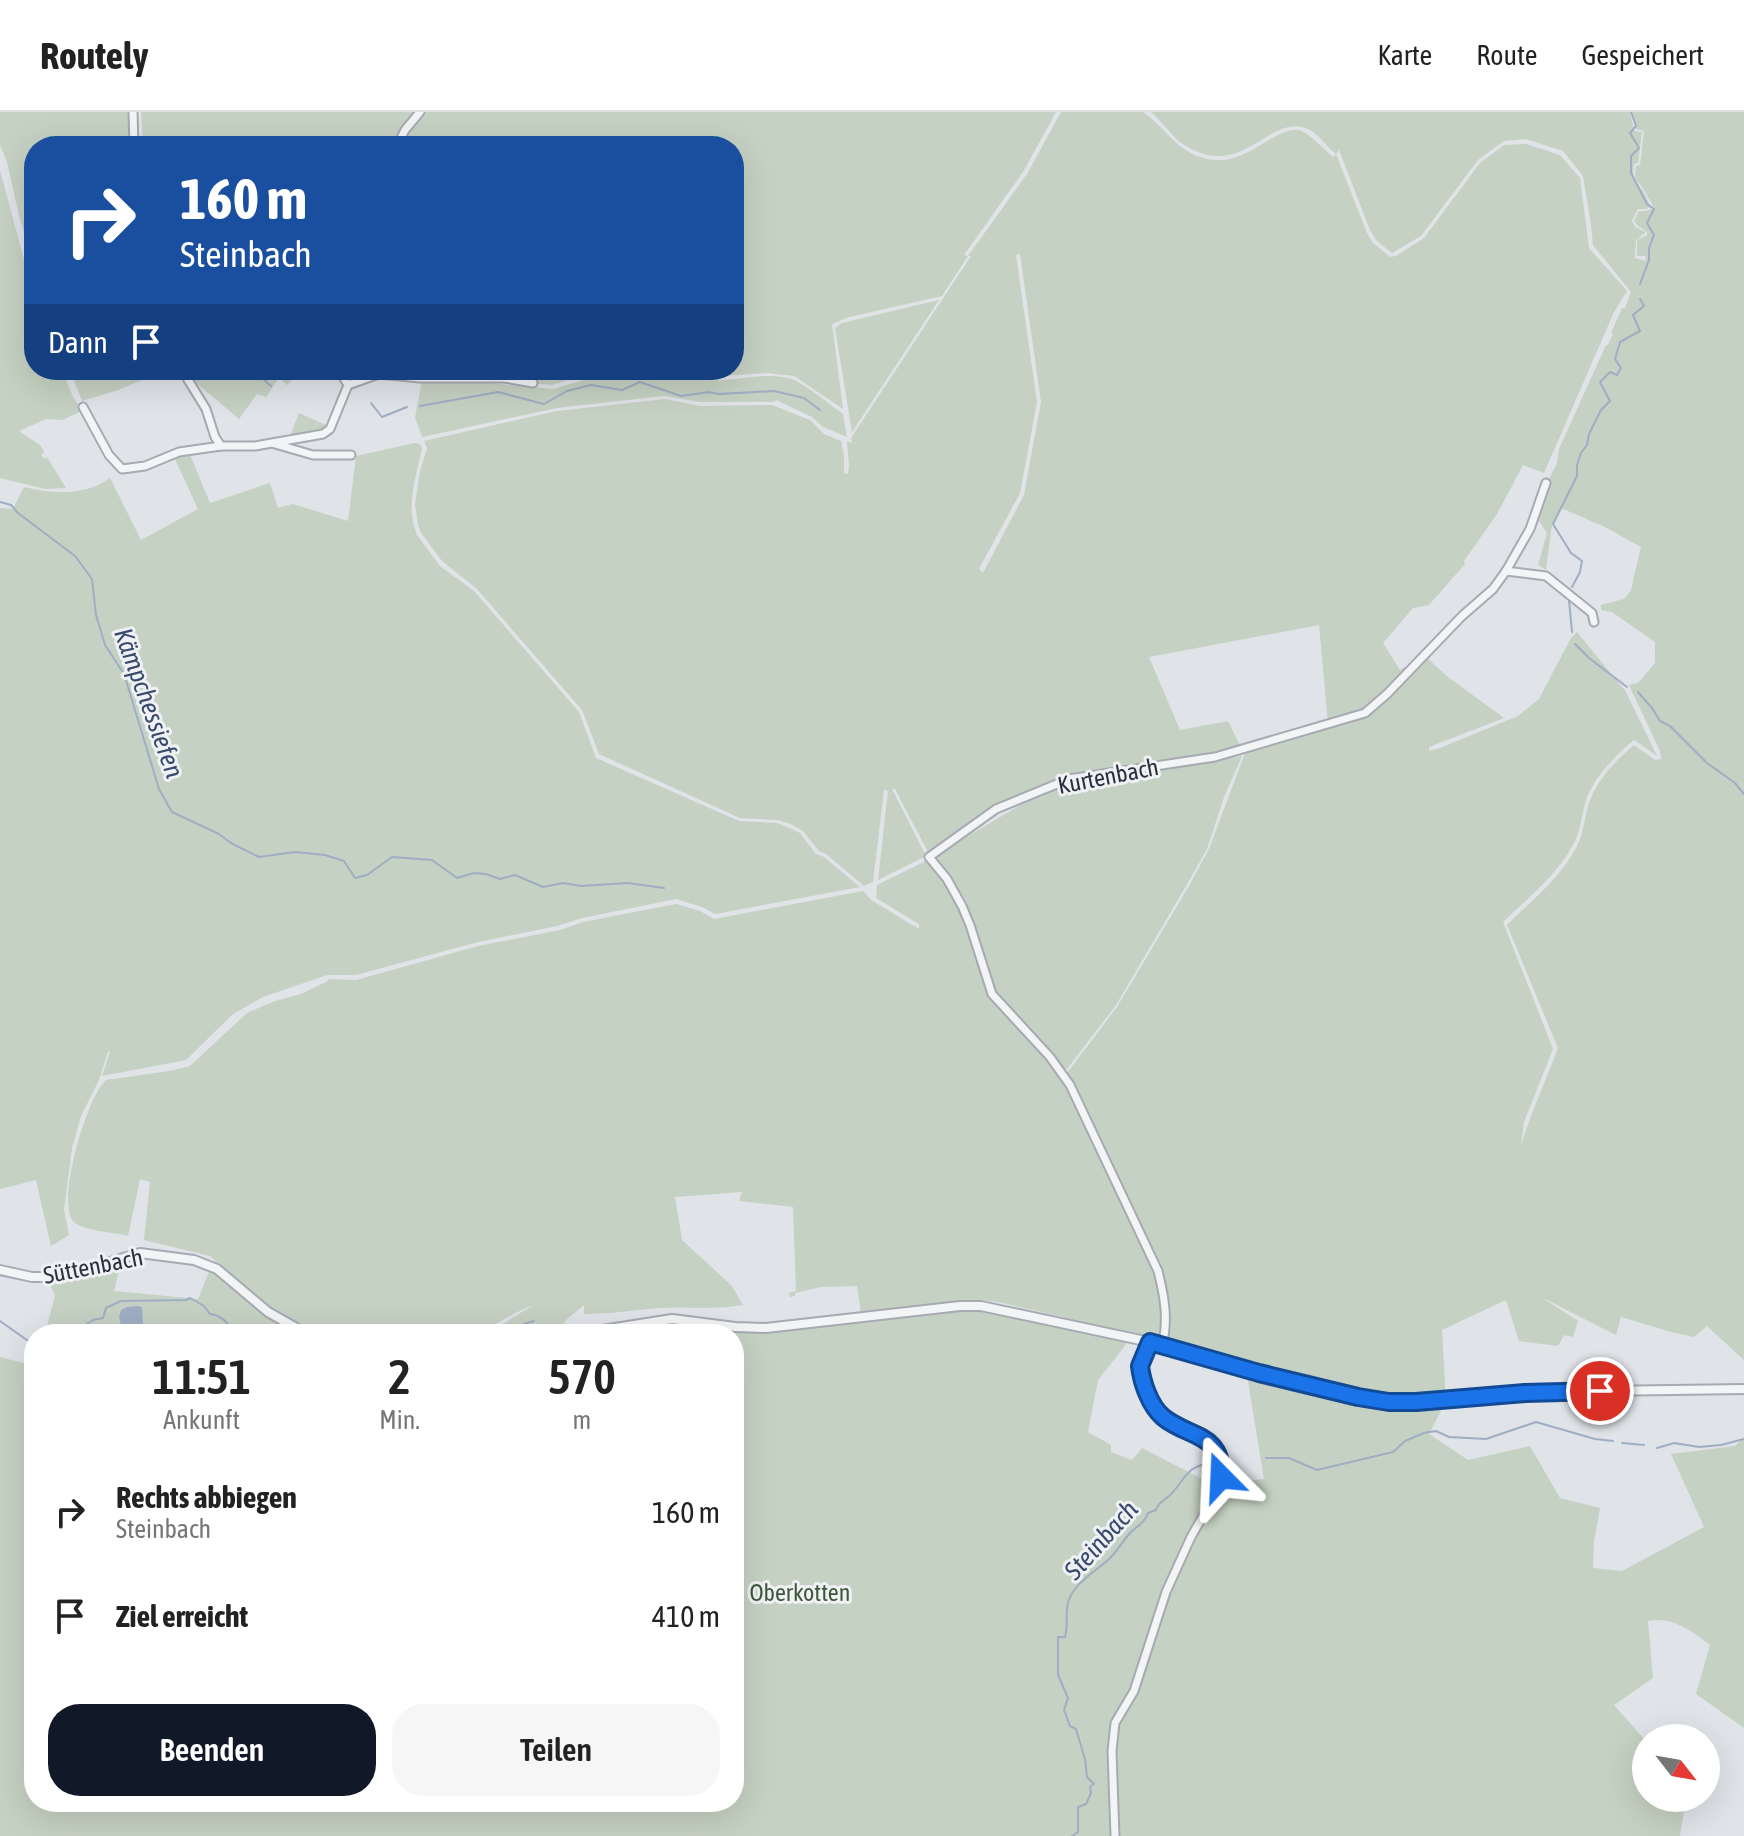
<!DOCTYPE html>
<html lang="de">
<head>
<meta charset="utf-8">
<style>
  :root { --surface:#fff; --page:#f6f6f6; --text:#222; --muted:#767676; --line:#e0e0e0; --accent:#111827 }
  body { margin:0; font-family:"Asap Condensed",sans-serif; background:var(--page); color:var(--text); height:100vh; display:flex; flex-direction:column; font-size:30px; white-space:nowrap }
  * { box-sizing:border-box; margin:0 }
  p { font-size:26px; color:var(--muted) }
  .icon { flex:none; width:44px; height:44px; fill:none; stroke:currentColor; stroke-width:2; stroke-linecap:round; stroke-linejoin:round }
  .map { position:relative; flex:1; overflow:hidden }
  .details { position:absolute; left:24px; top:1212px; width:720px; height:488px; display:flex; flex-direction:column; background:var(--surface); border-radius:32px; box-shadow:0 8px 32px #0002 }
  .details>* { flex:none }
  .guide { position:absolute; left:24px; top:24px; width:720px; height:244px; border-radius:32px; box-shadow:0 8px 32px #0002; background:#1a4fa0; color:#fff; overflow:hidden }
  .needle { width:52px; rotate:121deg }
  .controls { position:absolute; left:1632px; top:1612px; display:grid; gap:16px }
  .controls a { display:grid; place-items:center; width:88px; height:88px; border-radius:50%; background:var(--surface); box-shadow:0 8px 32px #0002; font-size:40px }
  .pin { position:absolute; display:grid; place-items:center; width:68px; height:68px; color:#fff; margin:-34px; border:4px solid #fff; border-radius:50%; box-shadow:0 2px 8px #0007 }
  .me { position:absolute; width:88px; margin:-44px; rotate:339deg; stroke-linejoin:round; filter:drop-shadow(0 0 6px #0008) }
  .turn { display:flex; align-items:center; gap:28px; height:168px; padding:0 24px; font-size:36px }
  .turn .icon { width:104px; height:104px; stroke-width:2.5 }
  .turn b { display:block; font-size:56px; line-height:68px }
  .then { display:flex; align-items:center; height:76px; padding:0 24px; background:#0003; gap:16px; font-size:30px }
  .eta { display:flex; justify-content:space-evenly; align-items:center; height:136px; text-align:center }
  .eta b { font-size:48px; font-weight:600; line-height:56px }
  .primary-button { display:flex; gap:16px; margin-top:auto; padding:16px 24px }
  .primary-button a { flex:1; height:92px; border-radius:32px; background:var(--accent); color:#fff; font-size:32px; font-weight:600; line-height:92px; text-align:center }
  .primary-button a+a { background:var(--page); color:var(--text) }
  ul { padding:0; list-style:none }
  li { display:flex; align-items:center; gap:24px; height:104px; padding:0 24px }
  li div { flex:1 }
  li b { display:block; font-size:30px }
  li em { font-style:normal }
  header { display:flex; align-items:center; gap:48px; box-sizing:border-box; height:112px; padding:0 40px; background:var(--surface); border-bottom:2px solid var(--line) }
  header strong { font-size:38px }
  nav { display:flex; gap:44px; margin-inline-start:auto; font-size:28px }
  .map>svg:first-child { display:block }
  .green { fill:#c5d1c2; fill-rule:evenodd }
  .water { fill:#9faec4 }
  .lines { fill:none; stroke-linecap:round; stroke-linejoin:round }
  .stream { stroke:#9faec4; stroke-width:2 }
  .minor-casing { stroke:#a6aab2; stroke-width:11 }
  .tertiary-casing { stroke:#a6aab2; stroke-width:12 }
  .minor { stroke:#f3f4f6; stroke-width:7 }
  .tertiary { stroke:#f3f4f6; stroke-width:8 }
  .route-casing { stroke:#114b97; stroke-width:20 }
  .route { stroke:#1a73e8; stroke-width:14 }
  .labels { text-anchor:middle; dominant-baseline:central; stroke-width:6; stroke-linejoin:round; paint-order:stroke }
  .street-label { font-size:24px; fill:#2a303e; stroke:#f0f1f5 }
  .park-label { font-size:24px; fill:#3c5839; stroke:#f0f1f5 }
  .water-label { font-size:26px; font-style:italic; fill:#384b6d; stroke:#f0f1f5 }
</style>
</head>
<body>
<header>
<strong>Routely</strong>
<nav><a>Karte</a><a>Route</a><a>Gespeichert</a></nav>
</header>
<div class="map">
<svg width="1744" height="1724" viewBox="0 0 1744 1724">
  <rect width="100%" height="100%" fill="#e0e3e8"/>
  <!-- green -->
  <g class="green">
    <path d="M 0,0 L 131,0 L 133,34 L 34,34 L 34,155 L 19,103 L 7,50 L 0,33 Z"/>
    <path d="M 141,0 L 418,0 L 394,34 L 143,34 Z"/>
    <path d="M 425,0 L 1056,0 L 1023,60 L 964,143 L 968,144 L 1027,62 L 1061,0 L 1143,0 C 1167,17 1176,40 1207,47 C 1246,56 1273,15 1299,18 C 1308,20 1325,38 1333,45 L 1336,42 C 1325,33 1316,18 1302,15 C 1267,7 1240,67 1186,34 C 1172,26 1163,10 1151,0 L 1630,0 L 1634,19 L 1642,20 L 1638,51 L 1634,52 L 1633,67 L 1643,79 L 1651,95 L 1646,97 L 1638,97 L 1632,109 L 1635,115 L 1646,120 L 1636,128 L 1635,146 L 1645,149 L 1646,144 L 1637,144 L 1637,128 L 1647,123 L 1647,120 L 1638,114 L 1634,109 L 1639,99 L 1646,99 L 1654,96 L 1644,78 L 1635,66 L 1636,54 L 1640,53 L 1644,19 L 1636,17 L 1632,0 L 1744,0 L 1744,1248 L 1707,1214 L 1694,1225 L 1671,1220 L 1621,1205 L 1616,1223 L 1541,1185 L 1578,1209 L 1573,1225 L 1564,1223 L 1558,1234 L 1519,1229 L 1506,1188 L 1442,1218 L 1446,1289 L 1429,1322 L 1468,1348 L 1530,1334 L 1560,1386 L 1600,1396 L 1594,1429 L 1593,1456 L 1622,1459 L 1704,1415 L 1671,1342 L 1735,1334 L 1744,1325 L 1744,1616 L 1696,1582 L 1710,1533 C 1692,1519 1672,1504 1648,1509 L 1653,1566 L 1614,1593 L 1646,1629 L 1646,1686 L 1686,1686 L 1680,1724 L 0,1724 L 0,1245 L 34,1254 L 34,1690 L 734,1690 L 734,1222 L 668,1222 L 678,1219 L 682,1209 L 752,1218 L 971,1196 L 1078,1213 L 1063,1205 L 998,1190 L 980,1188 L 893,1199 L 861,1201 L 857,1174 L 821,1175 L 795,1181 L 795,1184 L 790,1185 L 789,1181 L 796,1179 L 793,1095 L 739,1089 L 742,1080 L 675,1085 L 682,1128 L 732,1174 L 743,1193 C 715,1198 688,1194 660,1196 C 634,1198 610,1202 584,1202 L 584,1193 L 566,1208 L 558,1222 L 494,1222 L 498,1215 L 533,1193 C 512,1201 495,1214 475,1222 L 319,1222 L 267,1194 L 210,1144 L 144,1128 L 150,1070 L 140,1067 L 128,1124 C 115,1120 83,1119 74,1110 C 55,1092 87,984 106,968 L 170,959 L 190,954 L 247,901 L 275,889 L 301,882 L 326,870 L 329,867 L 356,868 L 478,834 L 560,818 L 583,810 L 676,792 L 700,799 L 714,807 L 863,779 L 871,788 L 919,817 L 919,812 L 876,786 L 877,773 L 928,748 L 945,769 L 958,793 L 986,879 L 997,894 L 1063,966 L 1095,1026 L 1067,961 L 1117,895 L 1189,774 L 1209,737 L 1245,641 L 1267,631 L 1366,603 L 1426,545 L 1448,565 L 1504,606 L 1429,635 L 1429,639 L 1440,636 L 1518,604 L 1539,587 L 1571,526 L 1577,520 L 1626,580 L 1657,644 L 1634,628 C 1615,644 1597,662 1587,685 C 1582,700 1581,719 1573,733 C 1556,764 1528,786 1503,810 L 1553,937 L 1524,1010 L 1521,1034 C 1531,1000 1546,969 1558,936 L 1507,813 C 1532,788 1561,766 1577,734 C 1585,719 1584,701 1591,686 C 1600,664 1617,648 1634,633 L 1655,648 L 1661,647 L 1660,639 L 1629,573 L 1638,571 L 1655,551 L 1655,530 L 1612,500 L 1601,498 L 1601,493 L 1624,487 L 1631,478 L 1641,435 L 1605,415 L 1561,396 L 1552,412 L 1546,458 L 1538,453 L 1547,421 L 1539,409 L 1548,369 L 1557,351 L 1559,337 L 1606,233 L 1608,233 L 1613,222 L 1611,221 L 1622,196 L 1625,196 L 1631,180 L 1593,133 L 1591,112 L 1583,64 L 1563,39 L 1526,27 L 1504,29 L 1478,48 L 1421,124 L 1392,141 L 1376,128 L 1370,118 L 1339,38 L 1336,42 L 1367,121 L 1373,131 L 1390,145 L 1396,144 L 1424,126 L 1480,51 L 1504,33 L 1526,32 L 1560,43 L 1580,66 L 1589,136 L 1627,179 L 1614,200 L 1544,361 L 1523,353 L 1497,402 L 1464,449 L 1465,452 L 1429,493 L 1413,496 L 1383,531 L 1400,558 L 1423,544 L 1371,594 L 1362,600 L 1328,611 L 1319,513 L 1149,545 L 1180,618 L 1228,609 L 1242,638 L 1068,663 C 1032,675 998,692 966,714 L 967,721 L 929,742 L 895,677 L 892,677 L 926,744 L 878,768 L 888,679 L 884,678 L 873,770 L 864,774 L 826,742 L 819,739 L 803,719 L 791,712 L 778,708 L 740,706 L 599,642 L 582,598 L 477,477 L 442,449 L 421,421 L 418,413 L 415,392 L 420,359 L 427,336 L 424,329 L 557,299 L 665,287 L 700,294 L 772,293 L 810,308 L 824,322 L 841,329 L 844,344 L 844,361 L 848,362 L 849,354 L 847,329 L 852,331 L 851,326 L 971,144 L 968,144 L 942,184 L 849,205 L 832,212 L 843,297 L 794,264 L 766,261 L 721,264 L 694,264 L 674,262 L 660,258 L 734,258 L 734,34 L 400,34 L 409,20 ZM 1020,142 L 1041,290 L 1024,383 L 983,461 L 979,457 L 1020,381 L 1037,290 L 1016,143 ZM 1131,1226 L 1222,1244 L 1306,1266 L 1318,1275 L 1246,1257 L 1264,1367 L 1212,1372 L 1142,1336 L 1132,1348 L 1111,1340 L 1111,1333 L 1088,1320 L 1098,1268 Z"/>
    <path d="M 0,58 L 34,185 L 34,258 L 62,258 L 72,283 L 82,299 L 62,308 L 46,307 L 19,319 L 40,333 L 44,339 L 41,344 L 46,347 L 47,345 L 66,376 L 45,377 L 0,366 Z"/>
    <path d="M 939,188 L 852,320 L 835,216 L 842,211 Z"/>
    <path d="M 70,258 L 167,258 L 118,278 L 82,289 Z"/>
    <path d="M 187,258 L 302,258 L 287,273 L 279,266 L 266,285 L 257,282 L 239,307 L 195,270 Z"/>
    <path d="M 533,258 L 620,258 L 594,260 L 552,273 L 502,269 L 531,270 Z"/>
    <path d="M 650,259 C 675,266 698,269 724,268 C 745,267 771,260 792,267 C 803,271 832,294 843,302 L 847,325 L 823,315 L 812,305 L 776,288 L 774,290 L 700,290 L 664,284 L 557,296 L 422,325 L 415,305 L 422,268 L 480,270 L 553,277 L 594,265 Z"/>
    <path d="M 299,301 L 328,314 C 319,324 302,324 289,327 Z"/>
    <path d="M 415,331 L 420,332 L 422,337 C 416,365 405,395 417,423 L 440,454 L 474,479 L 579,600 L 596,646 L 739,709 L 777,711 L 787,715 L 800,721 L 816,742 L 824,745 L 860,775 L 715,802 L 702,795 L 676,787 L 582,806 L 557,814 L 478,830 L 356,863 L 327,863 L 263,885 L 233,902 L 186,948 L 102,964 L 110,940 L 108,939 L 99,968 L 81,1004 L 72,1036 L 64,1098 L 69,1123 L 51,1134 L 36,1068 L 0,1077 L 0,396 L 13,397 L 24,375 C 52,382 86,384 110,366 L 141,428 L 198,397 L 174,345 L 189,340 L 210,391 L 270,371 L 278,396 L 293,392 L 348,409 L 356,344 Z"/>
    <path d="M 1242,644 L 1224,685 L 1207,737 L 1186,774 L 1116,893 L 1067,957 L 1061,955 L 995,881 L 983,851 L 973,809 L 965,787 L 950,766 L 931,746 L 1029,688 L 1065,673 L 1114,664 Z"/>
    <path d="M 122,1146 L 114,1179 L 198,1187 L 211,1155 L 300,1220 L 298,1222 L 45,1222 L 55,1183 L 47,1167 Z"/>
  </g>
  <!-- water -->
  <path class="water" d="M 138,1194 L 142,1195 L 143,1212 L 128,1218 L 122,1217 L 119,1205 L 121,1198 L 127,1195 Z"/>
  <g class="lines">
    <!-- stream -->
    <g class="stream">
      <path d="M 1631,0 L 1636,14 L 1630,21 L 1639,36 L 1631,44 L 1631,61 L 1647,92 L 1654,97 L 1647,111 L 1654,123 L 1649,136 L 1649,148 L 1640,172"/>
      <path d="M 253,258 L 271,274"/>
      <path d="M 371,291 L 382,305 L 407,295"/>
      <path d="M 420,294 L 498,280 L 544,292 L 567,279 L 591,273 L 622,278 L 640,270 L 681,284 L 709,280 L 719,282 L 774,279 L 804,286 L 820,298"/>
      <path d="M 0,390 L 11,393 L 18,401 L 75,444 L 92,467 L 96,503 L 105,533 L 124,562 L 159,677 L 172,700 L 219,722 L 231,731 L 259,745 L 295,740 L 325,743 L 344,749 L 355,766 L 367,763 L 392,745 L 432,748 L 457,766 L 474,761 L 486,762 L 500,767 L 515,763 L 543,775 L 563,771 L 581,774 L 627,771 L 664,776"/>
      <path d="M 1572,475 L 1580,460 L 1582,449 L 1571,441 L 1553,412 L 1577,364 L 1577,353 L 1581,341 L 1587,333 L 1589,322 L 1601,298 L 1610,289 L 1600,270 L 1610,260 L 1617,263 L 1621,256 L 1615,247 L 1620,230 L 1640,219 L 1633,203 L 1644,194 L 1640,187"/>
      <path d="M 1569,488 L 1572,520"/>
      <path d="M 1575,532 L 1589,546 L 1627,575"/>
      <path d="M 1638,580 L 1652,596 L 1660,609 L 1670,614 L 1707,651 L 1735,671 L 1744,682"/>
      <path d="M 0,1209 L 34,1233"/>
      <path d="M 71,1222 L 93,1208 L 103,1206 L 106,1196 L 121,1189 L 186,1188 L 190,1186 L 204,1194 L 210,1202 C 225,1203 228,1216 240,1222"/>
      <path d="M 509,1222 L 524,1212 L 534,1209"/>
      <path d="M 1622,1331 L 1644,1333"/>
      <path d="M 1657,1336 L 1674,1331 L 1699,1335 L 1721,1333 L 1744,1327"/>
      <path d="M 1266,1346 L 1289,1346 L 1317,1358 L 1393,1340 L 1405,1329 L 1424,1321 L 1436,1319 L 1449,1325 L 1486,1327 L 1536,1310 L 1595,1327 L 1613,1329"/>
      <path d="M 1225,1354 L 1233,1356"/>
      <path d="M 1072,1724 L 1078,1720 L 1078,1695 L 1086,1692 L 1091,1681 L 1090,1675 L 1094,1672 L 1087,1665 L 1085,1647 L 1076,1617 L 1070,1614 L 1064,1598 L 1068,1586 L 1058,1563 L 1058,1525 L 1065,1525 C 1070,1507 1061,1496 1075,1477 C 1084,1465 1097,1458 1108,1448 C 1117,1440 1123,1428 1132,1419 C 1139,1413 1145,1410 1148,1401 L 1156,1398 C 1159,1390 1162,1390 1169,1384 C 1185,1370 1185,1351 1214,1352"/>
    </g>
    <!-- minor casing -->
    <g class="minor-casing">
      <g id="minor">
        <path d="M 133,0 L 134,34"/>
        <path d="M 397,34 L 405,18 L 420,0"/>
        <path d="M 182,258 L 206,297 L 215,325 L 221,334"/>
        <path d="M 339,258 L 348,273"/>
        <path d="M 83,295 L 109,343 L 122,357 L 145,354 L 179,340 L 221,334 L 255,334 L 323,322 L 330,317 L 348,273 L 379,262 L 420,266 L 504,266 L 533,271"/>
        <path d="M 275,332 L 313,343 L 351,343"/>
        <path d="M 1506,459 L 1546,464 L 1592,501 L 1594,510"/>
        <path d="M 1162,1233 C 1169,1208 1164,1183 1158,1159 L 1070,973 L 1050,945 L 992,882 L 970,813 L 962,794 L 947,767 L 929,745 L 996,697 L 1069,667 L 1215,645 L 1365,601 L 1387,582 L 1462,504 L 1493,477 L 1506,459 L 1530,417 L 1546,371"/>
        <path d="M 1115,1724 L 1112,1639 L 1115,1611 L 1134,1579 L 1166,1480 L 1191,1425 L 1216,1381 L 1221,1360 L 1217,1343 L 1205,1328 L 1172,1312 L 1157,1299 L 1145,1273 L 1140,1254 L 1150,1230"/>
      </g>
    </g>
    <!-- tertiary casing -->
    <g class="tertiary-casing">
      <g id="tertiary">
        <path d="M 0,1158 L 32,1165 L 57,1165 L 77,1160 L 140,1141 L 194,1148 L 217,1157 L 268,1200 L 307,1222"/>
        <path d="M 577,1222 L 672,1207 L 735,1215 L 766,1216 L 960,1194 L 981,1194 L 1150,1230 L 1303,1272 L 1368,1287 L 1389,1290 L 1416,1290 L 1525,1281 L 1600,1279 L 1744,1277"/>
      </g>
    </g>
    <!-- minor -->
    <use href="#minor" class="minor"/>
    <!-- tertiary -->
    <use href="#tertiary" class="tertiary"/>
  </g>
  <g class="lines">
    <!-- route casing -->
    <g class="route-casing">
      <path id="route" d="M 1221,1365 C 1223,1320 1188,1326 1163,1305 C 1150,1294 1142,1271 1140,1254 L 1150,1230 L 1259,1261 L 1358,1285 L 1389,1290 L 1416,1290 L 1525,1281 L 1600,1279"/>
    </g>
    <!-- route -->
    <use href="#route" class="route"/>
  </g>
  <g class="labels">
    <!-- street labels -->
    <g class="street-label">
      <text transform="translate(1108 664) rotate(-11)">Kurtenbach</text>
      <text transform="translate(93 1154) rotate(-11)">Süttenbach</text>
    </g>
    <!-- park labels -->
    <g class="park-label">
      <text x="800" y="1480">Oberkotten</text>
    </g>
    <!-- water labels -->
    <g class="water-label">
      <text transform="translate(149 591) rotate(70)">Kämpchessiefen</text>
      <text transform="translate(1101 1428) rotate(-48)">Steinbach</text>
    </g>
  </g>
</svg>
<div class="controls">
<a><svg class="needle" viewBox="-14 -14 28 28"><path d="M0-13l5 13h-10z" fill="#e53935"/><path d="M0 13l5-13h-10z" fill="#767676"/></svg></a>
</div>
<div class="pin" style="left:1600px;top:1279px;background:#d93025"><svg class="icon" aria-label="arrive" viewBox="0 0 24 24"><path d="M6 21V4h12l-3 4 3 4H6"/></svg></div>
<svg class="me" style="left:1221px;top:1365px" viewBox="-20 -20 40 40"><path d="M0-17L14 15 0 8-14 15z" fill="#1a73e8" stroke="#fff" stroke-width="4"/></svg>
<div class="guide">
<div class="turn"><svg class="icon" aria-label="right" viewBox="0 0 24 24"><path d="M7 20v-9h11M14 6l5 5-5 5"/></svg><div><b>160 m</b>Steinbach</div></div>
<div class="then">Dann<svg class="icon" aria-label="arrive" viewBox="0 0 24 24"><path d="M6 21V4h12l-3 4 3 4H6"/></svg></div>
</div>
<section class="details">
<div class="eta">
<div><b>11:51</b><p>Ankunft</p></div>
<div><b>2</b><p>Min.</p></div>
<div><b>570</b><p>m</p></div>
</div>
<ul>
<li><svg class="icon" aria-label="right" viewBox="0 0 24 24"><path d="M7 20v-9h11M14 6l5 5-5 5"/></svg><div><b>Rechts abbiegen</b><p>Steinbach</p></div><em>160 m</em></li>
<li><svg class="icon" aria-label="arrive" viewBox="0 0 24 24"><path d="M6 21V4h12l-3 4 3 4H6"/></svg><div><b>Ziel erreicht</b></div><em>410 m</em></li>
</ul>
<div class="primary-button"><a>Beenden</a><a>Teilen</a></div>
</section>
</div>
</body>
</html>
